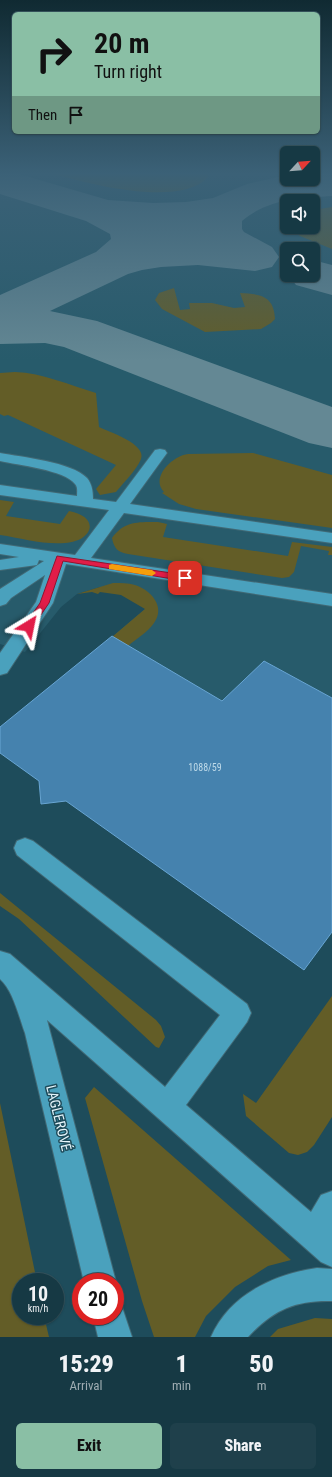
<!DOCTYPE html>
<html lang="en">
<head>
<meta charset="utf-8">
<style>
  :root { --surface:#163944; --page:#1f404b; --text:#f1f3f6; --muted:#9eacb2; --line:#35535d; --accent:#8abfa5 }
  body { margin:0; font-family:"Roboto Condensed",sans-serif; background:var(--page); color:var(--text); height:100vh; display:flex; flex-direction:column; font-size:15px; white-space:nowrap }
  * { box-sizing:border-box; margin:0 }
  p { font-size:13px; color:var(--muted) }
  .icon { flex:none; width:22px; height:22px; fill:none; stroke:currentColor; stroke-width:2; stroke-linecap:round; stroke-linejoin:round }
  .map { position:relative; height:1337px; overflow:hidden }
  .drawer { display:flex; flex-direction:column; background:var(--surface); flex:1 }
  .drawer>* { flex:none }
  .banner { position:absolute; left:12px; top:12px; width:308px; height:122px; border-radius:6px; box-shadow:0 1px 3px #0004,0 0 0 1px var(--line); background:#8abfa5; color:#111; overflow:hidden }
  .needle { width:26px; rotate:64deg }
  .buttons { position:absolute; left:280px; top:146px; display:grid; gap:8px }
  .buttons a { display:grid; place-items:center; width:40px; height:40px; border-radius:6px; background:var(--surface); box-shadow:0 1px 3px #0004,0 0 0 1px var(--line); font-size:20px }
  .speed { position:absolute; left:12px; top:1273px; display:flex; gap:8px; font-size:20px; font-weight:700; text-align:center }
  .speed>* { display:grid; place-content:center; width:52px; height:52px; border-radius:50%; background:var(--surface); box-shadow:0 1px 3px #0004,0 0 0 1px var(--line); line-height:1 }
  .speed small { font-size:10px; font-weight:400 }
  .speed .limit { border:6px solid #d22; background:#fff; color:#111 }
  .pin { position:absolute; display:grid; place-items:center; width:34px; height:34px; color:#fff; margin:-17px; border-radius:8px; box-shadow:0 2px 6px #0006 }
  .me { position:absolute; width:44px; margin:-22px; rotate:35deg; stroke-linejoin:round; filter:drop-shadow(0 0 3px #0008) }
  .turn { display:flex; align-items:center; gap:14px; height:84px; padding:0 16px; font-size:18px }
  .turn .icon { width:52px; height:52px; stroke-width:2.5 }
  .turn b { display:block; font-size:28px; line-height:34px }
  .then { display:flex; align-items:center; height:38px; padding:0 16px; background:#0003; gap:8px; font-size:15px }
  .eta { display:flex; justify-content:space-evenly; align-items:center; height:68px; text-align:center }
  .eta b { font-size:24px; font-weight:800; line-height:28px }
  .button { display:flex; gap:8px; margin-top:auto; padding:8px 16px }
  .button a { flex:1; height:46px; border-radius:6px; background:var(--accent); color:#111; font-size:16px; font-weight:800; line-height:46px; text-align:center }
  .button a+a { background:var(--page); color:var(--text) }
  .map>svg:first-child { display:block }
  .built { fill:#275b6b; fill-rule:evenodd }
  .green { fill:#635d27 }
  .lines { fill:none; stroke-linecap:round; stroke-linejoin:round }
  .taxiway { fill:#648894; fill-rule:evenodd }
  .building { fill:#4582ae; stroke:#68a5d3 }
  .lane-casing { stroke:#416975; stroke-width:2 }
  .lane { fill:#4aa1bd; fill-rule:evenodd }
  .route { fill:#e11d48; stroke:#92132f }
  .slow { fill:#f59e0b }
  .labels { text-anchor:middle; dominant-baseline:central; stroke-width:3; stroke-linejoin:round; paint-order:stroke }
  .number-label { font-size:10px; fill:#bedae9 }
  .near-street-label { font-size:14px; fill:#e7f7fd; stroke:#1e4c5b }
</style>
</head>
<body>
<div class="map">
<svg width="332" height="1337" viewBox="0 0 332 1337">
  <rect width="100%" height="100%" fill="#1e4c5b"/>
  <!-- built -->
  <path class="built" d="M 0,174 L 287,174 L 287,179 L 313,179 L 313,174 L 332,174 L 332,698 L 264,661 L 222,701 L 112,637 L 151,604 L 100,587 L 77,594 L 61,607 L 25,652 L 0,644 ZM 287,201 L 313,201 L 313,227 L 287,227 ZM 287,249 L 313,249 L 313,275 L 287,275 Z"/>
  <!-- green -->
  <g class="green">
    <path d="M 54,174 L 207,174 L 208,177 C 180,208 89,184 54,174 Z"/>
    <path d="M 332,207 L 332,249 L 300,236 L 290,228 L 313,227 L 313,210 Z"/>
    <path d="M 174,288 L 180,310 L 190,309 L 189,303 L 212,303 L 234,308 L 245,307 L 240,293 C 261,294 274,296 275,319 L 271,323 L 261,329 L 205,332 L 162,309 L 155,300 L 159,293 Z"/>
    <path d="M 15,372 C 43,373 69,385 96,393 L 99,427 C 109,432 147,444 141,459 C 136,471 124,482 116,492 L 100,495 L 96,489 L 116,465 L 8,415 L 4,416 L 0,414 L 0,373 Z"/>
    <path d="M 253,453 L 332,475 L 332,528 L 196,509 L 179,504 L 162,493 L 164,492 C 150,478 172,456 188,454 Z"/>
    <path d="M 0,500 L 14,502 L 6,516 L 60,524 L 69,511 C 101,517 93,541 65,543 C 44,545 21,538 0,535 Z"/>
    <path d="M 158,522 L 167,524 L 163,537 L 288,556 L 292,542 L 332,547 L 332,555 L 328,555 L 329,551 L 301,546 L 294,572 L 289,577 L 282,578 L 128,554 C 118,552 114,549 112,538 C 124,521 138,522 158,522 Z"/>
    <path d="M 113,583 C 121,583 128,583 135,585 C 151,590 166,607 154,623 C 148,632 136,639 128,646 L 112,637 L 145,609 L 121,595 L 100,592 L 98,594 L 92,592 L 77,594 Z"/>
    <path d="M 0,893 L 156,1020 L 161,1026 L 165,1037 L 159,1048 L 156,1047 L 19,919 L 0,906 Z"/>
    <path d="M 332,996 L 332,1117 L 314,1145 L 307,1152 L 298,1155 L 289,1153 L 246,1116 L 243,1094 L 256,1103 Z"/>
    <path d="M 94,1087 L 291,1260 L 268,1266 L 235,1287 L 206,1316 L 195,1337 L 154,1337 L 142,1301 L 85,1098 Z"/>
    <path d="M 0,1103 L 37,1282 L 21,1282 L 21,1316 L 44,1316 L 49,1337 L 0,1337 Z"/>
    <path d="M 315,1318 L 332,1319 L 332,1337 L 270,1337 L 278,1329 Z"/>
  </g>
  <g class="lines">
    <!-- taxiway -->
    <g class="taxiway">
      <path d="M 0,174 L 19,174 L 108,200 L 153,203 L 186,202 L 213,198 L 247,184 L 287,175 L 287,179 L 313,179 L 313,174 L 332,174 L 332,196 C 300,198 267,199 242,221 L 242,229 L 244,232 L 272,247 L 279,257 L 272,267 L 255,271 L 198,265 L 161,267 L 142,270 L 128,274 L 50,311 L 97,321 L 332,407 L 332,448 L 309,443 L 64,347 L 45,343 L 0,344 L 0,295 L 96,252 L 111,239 L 110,234 L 86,221 L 0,194 Z"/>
      <path d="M 313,260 L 332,265 L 332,295 L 296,285 L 288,275 L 313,275 Z"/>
    </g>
  </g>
  <!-- building -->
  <path class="building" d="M 112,636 L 222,701 L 264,661 L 332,698 L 332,932 L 304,970 L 66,801 L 41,804 L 39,781 L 0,753 L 0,727 Z"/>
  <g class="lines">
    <!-- lane casing -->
    <g class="lane-casing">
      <g id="lane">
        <path d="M 160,449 L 165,450 L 167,453 L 130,504 L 332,533 L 332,543 L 124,513 L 91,558 L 332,594 L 332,606 L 66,564 L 53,603 L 7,673 L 0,675 L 0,653 L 36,602 L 45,575 L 11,598 L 6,604 L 0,606 L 0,589 L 44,561 L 39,560 L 37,565 L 0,570 L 0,560 L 19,557 L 0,554 L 0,544 L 75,555 L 109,510 L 0,495 L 0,485 L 77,496 C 77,492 78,487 75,484 C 65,470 17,465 0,461 L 0,453 C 21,457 72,462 87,478 C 92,484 93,491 93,499 L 116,502 L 155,450 Z"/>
        <path d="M 25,838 L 33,841 L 247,1004 L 251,1013 L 247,1022 L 186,1105 L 311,1212 L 321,1195 L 332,1191 L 332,1267 L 321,1262 L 47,1020 L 116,1282 L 115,1284 L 115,1282 L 84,1282 L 25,1033 C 19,1017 13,990 0,979 L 0,951 L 10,954 L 165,1087 L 220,1015 L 17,855 L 14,848 L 17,841 Z"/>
        <path d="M 317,1268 L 332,1269 L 332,1301 C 295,1300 273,1310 248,1337 L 211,1337 C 229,1295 274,1274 317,1268 Z"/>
        <path d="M 115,1302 L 121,1304 L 132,1337 L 98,1337 L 93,1316 L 115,1316 Z"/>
      </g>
    </g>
    <!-- lane -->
    <use href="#lane" class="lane"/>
  </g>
  <!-- sky -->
  <linearGradient id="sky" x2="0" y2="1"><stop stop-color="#102a32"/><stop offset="0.48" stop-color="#3b6177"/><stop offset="1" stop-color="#3b6177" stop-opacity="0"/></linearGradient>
  <rect width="332" height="361" fill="url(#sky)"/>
  <!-- route -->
  <path class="route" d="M 57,556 L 185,575 L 189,578 L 185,581 L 63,561 L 49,603 L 32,628 L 26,628 L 24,626 L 40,603 Z"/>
  <!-- slow -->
  <path class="slow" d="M 112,564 L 152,570 L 156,573 L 152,576 L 109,569 L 109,565 Z"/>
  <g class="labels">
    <!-- number labels -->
    <g class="number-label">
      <text x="205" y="767">1088/59</text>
    </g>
    <!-- near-street labels -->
    <g class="near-street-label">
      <text transform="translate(59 1118) rotate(76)">LAGLEROVÉ</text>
    </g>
  </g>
</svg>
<div class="buttons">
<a><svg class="needle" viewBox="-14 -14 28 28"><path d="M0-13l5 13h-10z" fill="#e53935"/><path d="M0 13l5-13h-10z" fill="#9eacb2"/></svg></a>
<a><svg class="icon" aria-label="sound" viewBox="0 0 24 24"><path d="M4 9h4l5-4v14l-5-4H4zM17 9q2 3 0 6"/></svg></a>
<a><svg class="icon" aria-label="search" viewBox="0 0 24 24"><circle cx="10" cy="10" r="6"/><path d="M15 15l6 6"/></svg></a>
</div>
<div class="speed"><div>10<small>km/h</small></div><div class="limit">20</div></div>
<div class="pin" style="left:185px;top:578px;background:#d93025"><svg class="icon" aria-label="arrive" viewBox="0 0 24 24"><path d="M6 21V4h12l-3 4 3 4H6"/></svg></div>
<svg class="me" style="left:29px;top:626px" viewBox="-20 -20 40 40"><path d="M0-17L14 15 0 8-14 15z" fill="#e11d48" stroke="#fff" stroke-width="4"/></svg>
<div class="banner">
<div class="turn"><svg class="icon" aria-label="right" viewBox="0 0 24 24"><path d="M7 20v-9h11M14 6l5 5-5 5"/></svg><div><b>20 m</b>Turn right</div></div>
<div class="then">Then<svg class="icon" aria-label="arrive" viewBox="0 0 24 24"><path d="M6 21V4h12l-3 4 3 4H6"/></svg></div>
</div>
</div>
<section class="drawer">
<div class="eta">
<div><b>15:29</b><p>Arrival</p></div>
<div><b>1</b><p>min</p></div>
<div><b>50</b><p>m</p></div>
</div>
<div class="button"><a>Exit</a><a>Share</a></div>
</section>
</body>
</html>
